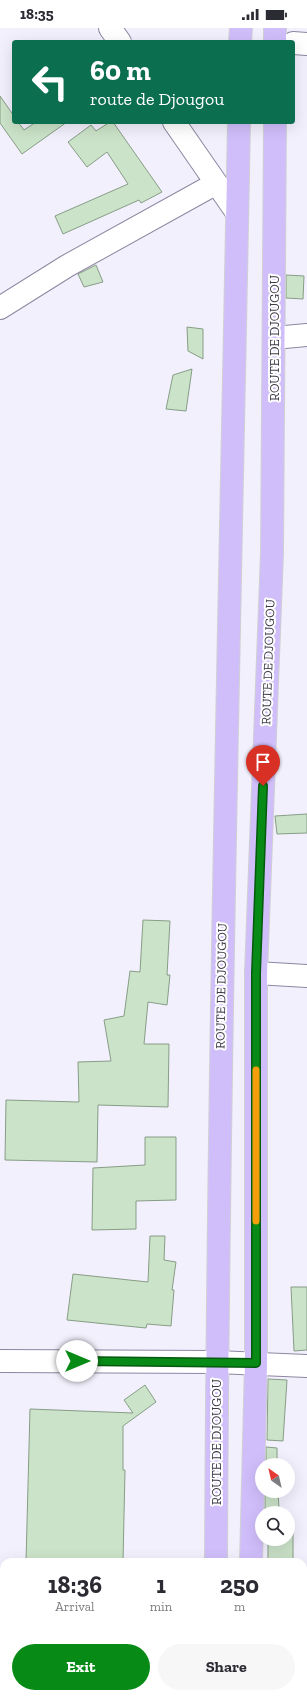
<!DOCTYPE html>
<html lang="en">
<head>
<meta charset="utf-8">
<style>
  :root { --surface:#fff; --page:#f7f7f7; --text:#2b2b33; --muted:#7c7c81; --accent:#088b16 }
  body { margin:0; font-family:"Zilla Slab",serif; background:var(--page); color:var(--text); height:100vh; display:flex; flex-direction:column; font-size:15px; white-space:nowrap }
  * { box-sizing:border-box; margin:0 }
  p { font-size:13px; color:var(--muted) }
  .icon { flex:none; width:22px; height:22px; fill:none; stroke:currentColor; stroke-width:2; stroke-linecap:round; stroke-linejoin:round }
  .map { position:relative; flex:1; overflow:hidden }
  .sheet { position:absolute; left:0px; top:1530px; width:307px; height:140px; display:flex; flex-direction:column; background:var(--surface); border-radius:12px 12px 0 0; box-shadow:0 4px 16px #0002 }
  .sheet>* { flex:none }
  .banner { position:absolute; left:12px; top:12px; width:283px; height:84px; border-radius:4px; box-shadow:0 4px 16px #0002; background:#0b6e4f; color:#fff; overflow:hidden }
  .needle { width:26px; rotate:326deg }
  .fabs { position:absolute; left:255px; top:1430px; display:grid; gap:8px }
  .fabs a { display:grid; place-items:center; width:40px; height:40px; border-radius:50%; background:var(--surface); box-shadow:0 4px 16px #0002; font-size:20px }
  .pin { position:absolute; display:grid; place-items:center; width:34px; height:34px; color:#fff; margin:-41px -17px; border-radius:50% 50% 50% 0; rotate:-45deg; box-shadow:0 0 4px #0007 }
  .pin .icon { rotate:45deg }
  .me { position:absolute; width:44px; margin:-22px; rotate:90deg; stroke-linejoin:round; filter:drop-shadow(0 0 3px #0008) }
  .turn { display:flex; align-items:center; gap:14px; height:84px; padding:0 12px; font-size:18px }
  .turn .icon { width:52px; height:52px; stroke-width:2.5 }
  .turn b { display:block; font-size:28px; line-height:34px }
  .eta { display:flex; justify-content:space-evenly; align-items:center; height:68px; text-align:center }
  .eta b { font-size:24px; font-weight:700; line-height:28px }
  .button { display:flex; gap:8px; margin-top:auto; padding:8px 12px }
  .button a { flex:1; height:46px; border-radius:24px; background:var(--accent); color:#fff; font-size:16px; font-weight:700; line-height:46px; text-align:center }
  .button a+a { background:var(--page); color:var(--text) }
  .status { display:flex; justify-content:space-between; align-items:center; height:28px; padding:0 20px; background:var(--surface); direction:ltr }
  .status svg { height:11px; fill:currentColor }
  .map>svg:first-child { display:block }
  .building { fill:#cbe3c9; stroke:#879d86 }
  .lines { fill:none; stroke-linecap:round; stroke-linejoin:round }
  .minor-casing { stroke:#8d86a1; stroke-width:24 }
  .trunk-casing { stroke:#d0d0d3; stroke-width:24 }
  .minor { stroke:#fff; stroke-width:22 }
  .trunk { stroke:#d0befb; stroke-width:22 }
  .route-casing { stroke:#055a0e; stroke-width:10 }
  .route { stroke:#088b16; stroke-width:7 }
  .slow { stroke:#f59e0b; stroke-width:7 }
  .labels { text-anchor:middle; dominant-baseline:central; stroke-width:4; stroke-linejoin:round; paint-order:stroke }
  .street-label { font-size:13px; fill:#3d3a46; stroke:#fff }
</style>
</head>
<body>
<div class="status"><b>18:35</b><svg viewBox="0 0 49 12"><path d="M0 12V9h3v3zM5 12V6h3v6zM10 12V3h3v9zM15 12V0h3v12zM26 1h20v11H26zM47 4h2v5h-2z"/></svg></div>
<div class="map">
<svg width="307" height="1670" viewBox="0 0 307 1670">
  <rect width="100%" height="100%" fill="#f3f0fd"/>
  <!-- building -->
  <g class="building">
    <path d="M 0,68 L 14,88 L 14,94 L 18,94 L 24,102 L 36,94 L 67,94 L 22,126 L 0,95 Z"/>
    <path d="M 110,94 L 113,94 L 162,164 L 141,175 L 139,172 L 63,206 L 55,188 L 128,156 L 107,124 L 87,139 L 68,114 L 91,97 L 96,103 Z"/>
    <path d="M 96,237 L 103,254 L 84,259 L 78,246 Z"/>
    <path d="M 286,247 L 304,248 L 303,271 L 286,270 Z"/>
    <path d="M 187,299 L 203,301 L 203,331 L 188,323 Z"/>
    <path d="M 192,341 L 186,383 L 166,381 L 173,347 Z"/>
    <path d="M 307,786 L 307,805 L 277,806 L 275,788 Z"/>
    <path d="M 143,892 L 170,893 L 167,947 L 170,947 L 167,977 L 148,974 L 144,1016 L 169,1016 L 168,1079 L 98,1077 L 97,1134 L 5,1132 L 6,1072 L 79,1074 L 78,1034 L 111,1033 L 104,992 L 124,988 L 130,943 L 140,944 Z"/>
    <path d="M 145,1109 L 176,1109 L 176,1172 L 136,1173 L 136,1201 L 92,1202 L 93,1140 L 145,1137 Z"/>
    <path d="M 150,1208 L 165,1208 L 164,1232 L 176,1234 L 172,1262 L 174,1262 L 171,1298 L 147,1296 L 146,1300 L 67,1292 L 73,1246 L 148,1254 Z"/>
    <path d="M 291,1259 L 307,1259 L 307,1322 L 294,1323 Z"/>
    <path d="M 268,1351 L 287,1352 L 283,1413 L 267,1412 Z"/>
    <path d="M 145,1357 L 156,1374 L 123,1398 L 123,1442 L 125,1442 L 123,1534 L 26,1534 L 30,1381 L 133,1385 L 124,1372 Z"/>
    <path d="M 266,1419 L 277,1420 L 277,1437 L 266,1437 Z"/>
    <path d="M 265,1463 L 278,1463 L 279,1480 L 265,1481 Z"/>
    <path d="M 288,1498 L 293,1498 L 293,1534 L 268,1534 L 268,1511 L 288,1511 Z"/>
  </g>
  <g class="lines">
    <!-- minor casing -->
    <g class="minor-casing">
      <g id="minor">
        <path d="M 110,0 L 120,14"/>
        <path d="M 293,15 L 307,16"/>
        <path d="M 174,94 L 237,185"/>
        <path d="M 0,280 L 67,238 L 215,156"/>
        <path d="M 274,310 L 307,307"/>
        <path d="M 256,945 L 307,948"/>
        <path d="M 0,1333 L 217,1334 L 307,1338"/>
      </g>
    </g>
    <!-- trunk casing -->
    <g class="trunk-casing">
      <g id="trunk">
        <path d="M 240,14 L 241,0"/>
        <path d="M 275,14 L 275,0"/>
        <path d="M 216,1534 C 218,1054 230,574 239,94"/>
        <path d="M 251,1534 L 256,1335 L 256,945 L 272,525 L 275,94"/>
        <path d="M 215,1670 L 215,1666"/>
        <path d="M 248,1670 L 248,1666"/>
      </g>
    </g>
    <!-- minor -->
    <use href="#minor" class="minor"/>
    <!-- trunk -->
    <use href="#trunk" class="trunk"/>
  </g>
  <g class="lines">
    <!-- route casing -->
    <g class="route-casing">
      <path id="route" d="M 77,1333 L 256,1335 L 256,945 L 263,758"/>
    </g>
    <!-- route -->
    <use href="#route" class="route"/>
    <!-- slow -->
    <path class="slow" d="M 256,1042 L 256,1193"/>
  </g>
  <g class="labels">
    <!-- street labels -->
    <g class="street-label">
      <text transform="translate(274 310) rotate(-90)">ROUTE DE DJOUGOU</text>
      <text transform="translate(268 634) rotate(-88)">ROUTE DE DJOUGOU</text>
      <text transform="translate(221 958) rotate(-89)">ROUTE DE DJOUGOU</text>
      <text transform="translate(216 1414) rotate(-90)">ROUTE DE DJOUGOU</text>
    </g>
  </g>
</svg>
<div class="fabs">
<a><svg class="needle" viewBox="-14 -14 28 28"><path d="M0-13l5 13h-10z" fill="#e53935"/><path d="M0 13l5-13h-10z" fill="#7c7c81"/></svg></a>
<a><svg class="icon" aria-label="search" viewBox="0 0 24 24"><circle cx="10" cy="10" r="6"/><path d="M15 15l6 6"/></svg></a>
</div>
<div class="pin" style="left:263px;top:758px;background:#d93025"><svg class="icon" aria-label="arrive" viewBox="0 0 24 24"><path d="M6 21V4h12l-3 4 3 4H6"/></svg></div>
<svg class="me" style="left:77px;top:1333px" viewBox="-20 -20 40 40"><circle r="19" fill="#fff"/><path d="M0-13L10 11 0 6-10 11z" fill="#088b16"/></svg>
<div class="banner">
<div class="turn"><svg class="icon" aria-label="left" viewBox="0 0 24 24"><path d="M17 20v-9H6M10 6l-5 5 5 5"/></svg><div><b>60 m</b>route de Djougou</div></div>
</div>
<section class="sheet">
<div class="eta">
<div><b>18:36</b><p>Arrival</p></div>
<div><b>1</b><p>min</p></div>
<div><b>250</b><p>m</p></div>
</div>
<div class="button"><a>Exit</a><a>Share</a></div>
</section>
</div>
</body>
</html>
